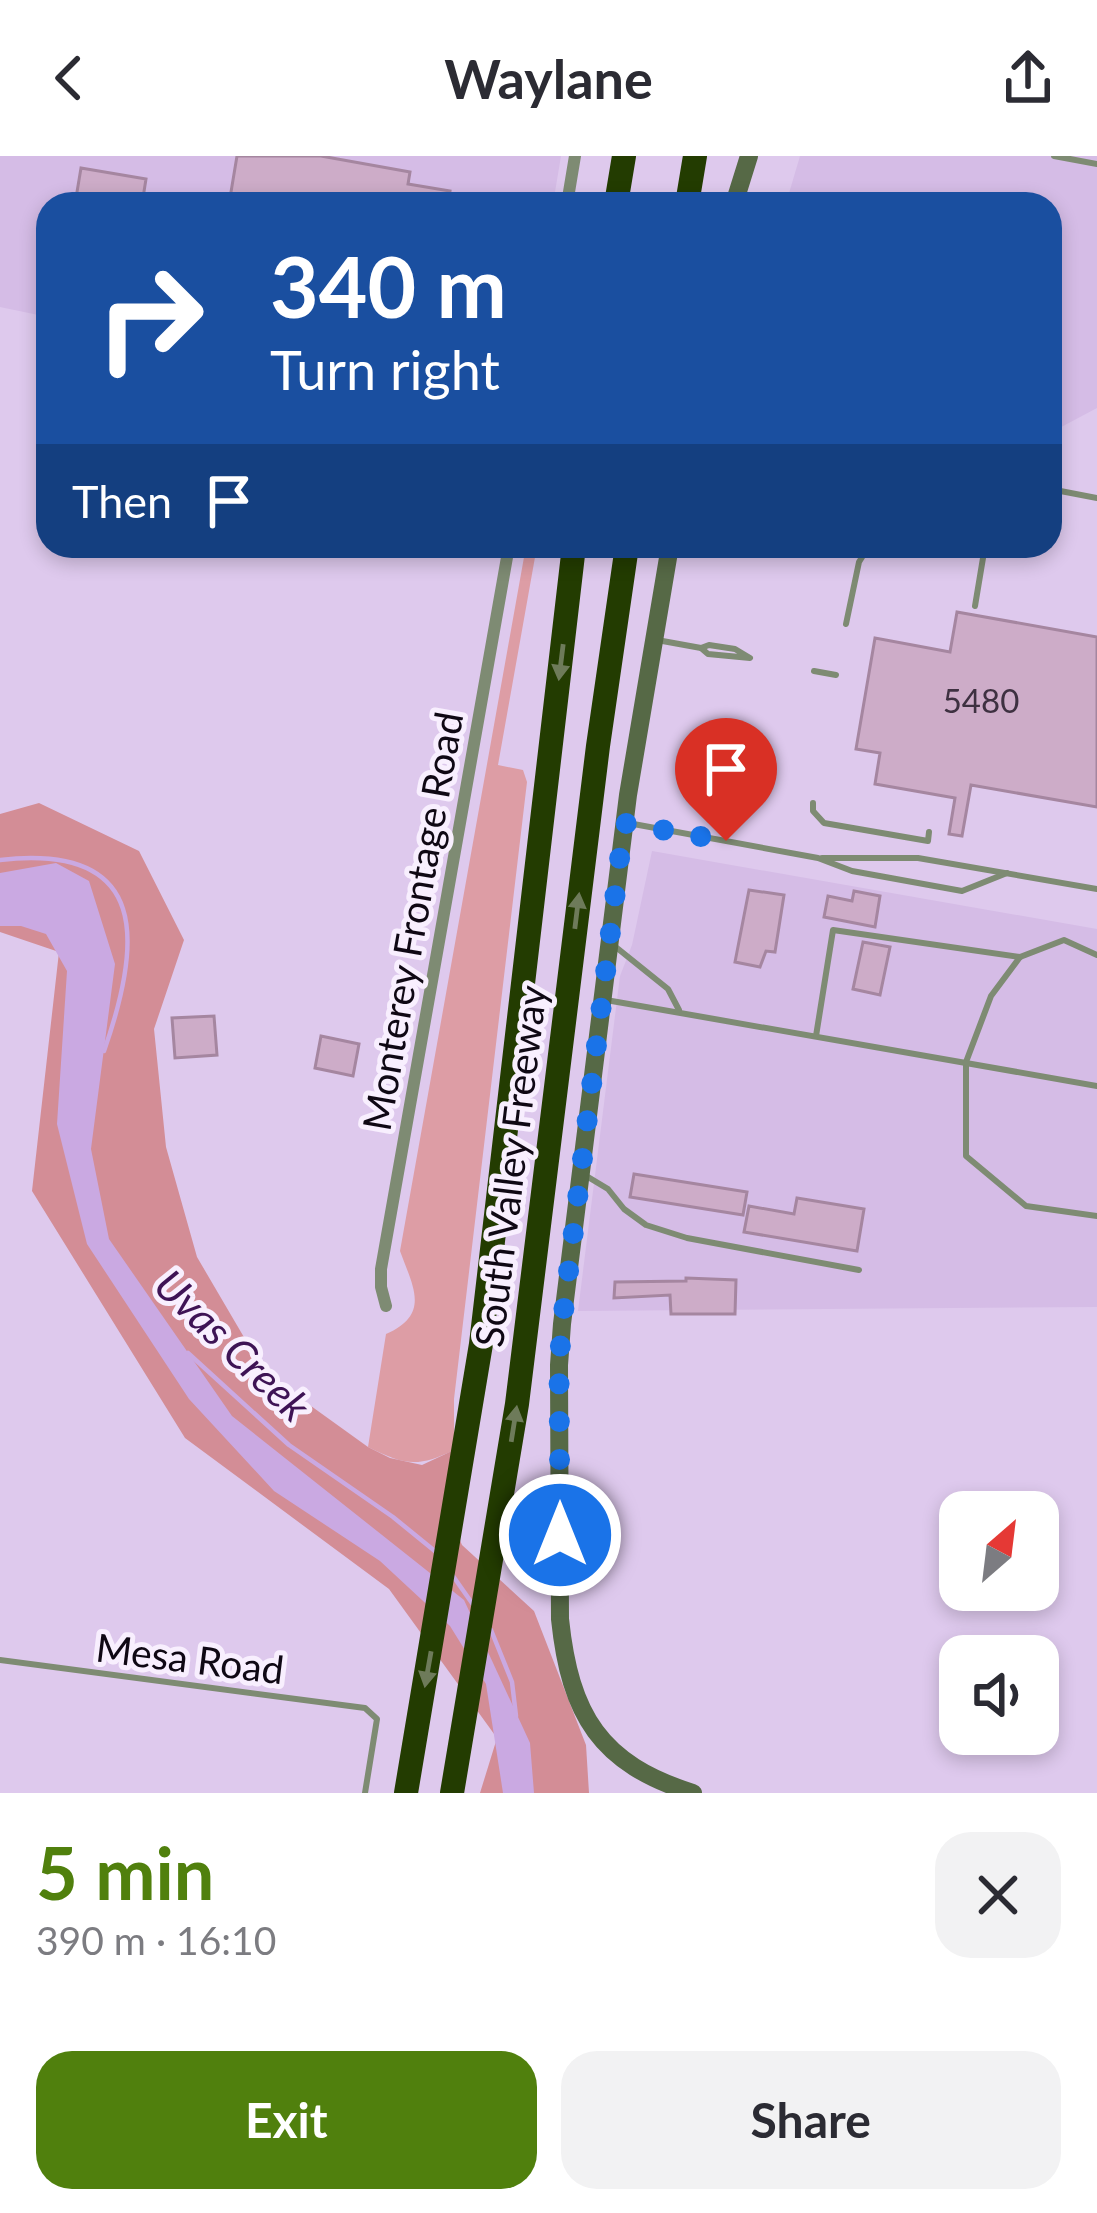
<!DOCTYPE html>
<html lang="en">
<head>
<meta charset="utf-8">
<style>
  :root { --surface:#fff; --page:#f2f2f3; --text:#2b2b33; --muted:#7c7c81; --accent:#50800d }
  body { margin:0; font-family:Lato,sans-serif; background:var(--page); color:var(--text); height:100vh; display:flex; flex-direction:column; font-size:45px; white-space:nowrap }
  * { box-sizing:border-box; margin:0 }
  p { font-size:39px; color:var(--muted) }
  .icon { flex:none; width:66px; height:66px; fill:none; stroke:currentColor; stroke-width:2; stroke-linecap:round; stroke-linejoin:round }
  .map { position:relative; height:1637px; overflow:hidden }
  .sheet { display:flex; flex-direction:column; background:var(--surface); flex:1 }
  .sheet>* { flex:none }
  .banner { position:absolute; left:36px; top:36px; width:1026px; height:366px; border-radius:36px; box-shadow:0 6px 18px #0003; background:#1a4fa0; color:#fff; overflow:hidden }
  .needle { width:78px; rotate:28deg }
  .controls { position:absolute; left:939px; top:1335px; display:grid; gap:24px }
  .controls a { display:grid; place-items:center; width:120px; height:120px; border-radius:24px; background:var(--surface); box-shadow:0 6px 18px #0003; font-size:60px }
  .pin { position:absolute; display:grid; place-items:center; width:102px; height:102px; color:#fff; margin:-123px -51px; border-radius:50% 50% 50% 0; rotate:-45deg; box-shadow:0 0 12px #0007 }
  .pin .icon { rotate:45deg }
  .me { position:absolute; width:132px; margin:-66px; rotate:0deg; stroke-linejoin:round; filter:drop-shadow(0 0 9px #0008) }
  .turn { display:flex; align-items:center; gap:42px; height:252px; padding:0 36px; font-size:54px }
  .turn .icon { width:156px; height:156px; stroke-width:2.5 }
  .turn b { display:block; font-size:84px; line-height:102px }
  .then { display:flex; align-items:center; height:114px; padding:0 36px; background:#0003; gap:24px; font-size:45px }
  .round { display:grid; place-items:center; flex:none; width:126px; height:126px; border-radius:36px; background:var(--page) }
  .head { display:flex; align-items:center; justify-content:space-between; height:204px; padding:0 36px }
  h1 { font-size:72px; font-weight:700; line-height:90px; color:var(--accent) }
  .button { display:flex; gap:24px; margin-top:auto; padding:24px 36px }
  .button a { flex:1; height:138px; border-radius:36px; background:var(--accent); color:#fff; font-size:48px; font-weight:700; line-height:138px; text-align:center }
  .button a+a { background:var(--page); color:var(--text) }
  header { display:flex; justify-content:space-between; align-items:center; height:156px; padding:0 36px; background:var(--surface); font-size:54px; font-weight:700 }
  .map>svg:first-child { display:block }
  .built { fill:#d5bce6 }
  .green { fill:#dd9da5 }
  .forest { fill:#d38d96 }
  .water { fill:#caa9e2 }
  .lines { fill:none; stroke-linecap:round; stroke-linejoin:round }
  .stream { stroke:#caa9e2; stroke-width:4.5 }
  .building { fill:#cdacc8; stroke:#a586a0; stroke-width:3 }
  .lane { stroke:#7e8b73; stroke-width:6 }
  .street { stroke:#7e8b73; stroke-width:12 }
  .secondary { stroke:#566946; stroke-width:18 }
  .highway { stroke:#233c01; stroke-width:24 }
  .oneway { fill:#6e7b5a }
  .route { stroke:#1a73e8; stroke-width:21; stroke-dasharray:0 37.8 }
  .labels { text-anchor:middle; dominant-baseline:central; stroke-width:10; stroke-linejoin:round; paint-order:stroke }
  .number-label { font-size:33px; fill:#3e3141 }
  .street-label { font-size:39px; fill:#0f0814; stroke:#f8effe }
  .water-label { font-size:42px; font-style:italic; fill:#3e1355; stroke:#f8effe }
</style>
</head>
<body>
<header><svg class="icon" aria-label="back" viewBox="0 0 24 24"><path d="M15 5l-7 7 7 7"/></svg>Waylane<svg class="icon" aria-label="share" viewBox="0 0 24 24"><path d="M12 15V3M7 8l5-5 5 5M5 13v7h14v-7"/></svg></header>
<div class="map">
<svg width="1097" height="1637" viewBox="0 0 1097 1637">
  <rect width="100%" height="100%" fill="#dec9ed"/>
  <!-- built -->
  <g class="built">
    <path d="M 0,0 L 561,0 L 553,48 L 48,48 L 48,161 L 0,151 Z"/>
    <path d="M 800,0 L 1097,0 L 1097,252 L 1050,277 L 1050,48 L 759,48 L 761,39 L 787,44 Z"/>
    <path d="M 652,695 L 1097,773 L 1097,1151 L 578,1155 L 620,820 L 632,789 Z"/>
  </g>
  <!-- green -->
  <path class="green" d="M 526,390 L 537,390 L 498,609 L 523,614 L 527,626 L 454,1243 L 454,1294 C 417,1312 405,1309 368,1291 L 386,1178 C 431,1158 413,1131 400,1095 Z"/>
  <!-- forest -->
  <path class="forest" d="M 39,647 L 139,695 L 184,784 L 154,873 L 166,991 L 197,1101 L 255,1200 L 279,1227 L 368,1291 L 390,1302 L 422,1309 L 454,1294 L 447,1354 L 462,1389 L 534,1455 L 586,1589 L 589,1637 L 480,1637 L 497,1582 L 389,1433 L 185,1282 L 32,1035 L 59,796 L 0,776 L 0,658 Z"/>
  <!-- water -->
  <path class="water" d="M 56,707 L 89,725 L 115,808 L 91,993 L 109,1083 L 232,1260 L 464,1444 L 530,1587 L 534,1637 L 503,1637 L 486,1528 L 450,1470 L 380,1405 L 274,1335 L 189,1243 L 87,1088 L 57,968 L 67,815 L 46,778 L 21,770 L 0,770 L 0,717 Z"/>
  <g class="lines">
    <!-- stream -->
    <g class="stream">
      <path d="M 0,704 C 151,687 142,787 104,895"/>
      <path d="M 188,1197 L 289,1289 L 393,1361 L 436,1396"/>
      <path d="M 453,1420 L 474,1450"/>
      <path d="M 491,1474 L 512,1526 L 516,1560"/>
    </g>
  </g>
  <!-- building -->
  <g class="building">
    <path d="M 237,0 L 321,0 L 410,16 L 408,28 L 450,35 L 448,48 L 229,48 Z"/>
    <path d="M 81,12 L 146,23 L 142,48 L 75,48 Z"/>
    <path d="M 957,456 L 1097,481 L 1097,651 L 971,629 L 962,680 L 949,678 L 955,642 L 875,628 L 880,597 L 856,593 L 875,482 L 950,496 Z"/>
    <path d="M 749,734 L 784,739 L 775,796 L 766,795 L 760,811 L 735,806 Z"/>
    <path d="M 854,735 L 880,740 L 875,771 L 824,761 L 828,740 L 852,745 Z"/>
    <path d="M 863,786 L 890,791 L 880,839 L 853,833 Z"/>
    <path d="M 214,860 L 217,899 L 175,902 L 172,862 Z"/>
    <path d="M 321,880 L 359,888 L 353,920 L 315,912 Z"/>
    <path d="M 634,1018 L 747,1036 L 743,1059 L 630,1041 Z"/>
    <path d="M 797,1042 L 864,1053 L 857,1095 L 744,1076 L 749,1050 L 794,1058 Z"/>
    <path d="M 686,1122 L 736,1124 L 735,1158 L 671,1158 L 670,1139 L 614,1142 L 615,1126 L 686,1125 Z"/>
  </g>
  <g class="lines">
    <!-- lane -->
    <g class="lane">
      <path d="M 1054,0 L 1097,8"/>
      <path d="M 1050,333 L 1097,342"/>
      <path d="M 975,450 L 985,390"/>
      <path d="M 846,468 L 859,406 L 869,390"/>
      <path d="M 657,484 L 701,492"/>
      <path d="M 709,489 L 735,493 L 750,502 L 708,498 L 701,492 Z"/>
      <path d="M 814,515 L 836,519"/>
      <path d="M 813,647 L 813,655 L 824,667 L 928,685 L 929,676"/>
      <path d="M 628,667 L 818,702 L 852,715 L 962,735 L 1007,717"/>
      <path d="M 822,702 L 918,702 L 1097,733"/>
      <path d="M 612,788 L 668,833 L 679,854"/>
      <path d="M 1097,799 L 1064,784 L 1020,801 L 991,840 L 966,906 L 966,1000 L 1026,1050 L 1097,1060"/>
      <path d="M 606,844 L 1097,930"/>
      <path d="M 816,880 L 833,774 L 1020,801"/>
      <path d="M 583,1018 L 608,1033 L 624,1053 L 646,1069 L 687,1082 L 859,1114"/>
      <path d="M 0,1504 L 365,1552 L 377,1563 L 365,1637"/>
    </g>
    <!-- street -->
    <g class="street">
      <path d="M 567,48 L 575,0"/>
      <path d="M 386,1150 L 381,1131 L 381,1113 L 509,390"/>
    </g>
    <!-- secondary -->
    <g class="secondary">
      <path d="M 734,48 L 749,0"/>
      <path d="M 670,390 L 628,639 L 562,1168 L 559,1209 L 560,1463 C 570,1559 600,1608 693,1637"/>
    </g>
    <!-- highway -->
    <g class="highway">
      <path d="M 616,48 L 624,0"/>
      <path d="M 687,48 L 695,0"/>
      <path d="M 406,1637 L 481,1188 L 574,390"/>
      <path d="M 452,1637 L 517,1248 L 598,590 L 627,390"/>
    </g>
  </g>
  <!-- one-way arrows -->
  <defs><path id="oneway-solid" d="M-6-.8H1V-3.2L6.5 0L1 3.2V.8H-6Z" transform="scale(3)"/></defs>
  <g class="oneway">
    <use href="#oneway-solid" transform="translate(561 506) rotate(97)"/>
    <use href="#oneway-solid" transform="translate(577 755) rotate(-83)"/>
    <use href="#oneway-solid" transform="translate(514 1268) rotate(-81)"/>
    <use href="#oneway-solid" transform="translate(428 1513) rotate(100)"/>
  </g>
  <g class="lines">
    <!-- route -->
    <path class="route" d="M 560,1379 L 559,1209 L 562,1168 L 624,667 L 726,685"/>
  </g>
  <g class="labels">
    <!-- number labels -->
    <g class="number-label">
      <text x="981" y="544">5480</text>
    </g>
    <!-- street labels -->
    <g class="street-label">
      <text transform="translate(412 765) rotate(-80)">Monterey Frontage Road</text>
      <text transform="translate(510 1010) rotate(-83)">South Valley Freeway</text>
      <text transform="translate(190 1502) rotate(7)">Mesa Road</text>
    </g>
    <!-- water labels -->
    <g class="water-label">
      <text transform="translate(233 1189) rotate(44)">Uvas Creek</text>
    </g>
  </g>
</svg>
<div class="controls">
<a><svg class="needle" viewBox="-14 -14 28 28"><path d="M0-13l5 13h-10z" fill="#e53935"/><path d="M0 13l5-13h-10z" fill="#7c7c81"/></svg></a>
<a><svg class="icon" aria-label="sound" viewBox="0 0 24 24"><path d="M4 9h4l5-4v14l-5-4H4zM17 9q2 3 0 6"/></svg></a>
</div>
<div class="pin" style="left:726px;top:685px;background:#d93025"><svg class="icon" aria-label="arrive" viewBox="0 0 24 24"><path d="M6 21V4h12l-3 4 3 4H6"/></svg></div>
<svg class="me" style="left:560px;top:1379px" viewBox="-20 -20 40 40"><circle r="17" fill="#1a73e8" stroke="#fff" stroke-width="3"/><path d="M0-11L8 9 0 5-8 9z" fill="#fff"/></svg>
<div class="banner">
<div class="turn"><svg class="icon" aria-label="right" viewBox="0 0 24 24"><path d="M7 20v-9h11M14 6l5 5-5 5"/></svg><div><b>340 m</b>Turn right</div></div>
<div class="then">Then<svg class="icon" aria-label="arrive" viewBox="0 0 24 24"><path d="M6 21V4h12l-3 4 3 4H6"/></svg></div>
</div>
</div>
<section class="sheet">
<div class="head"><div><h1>5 min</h1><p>390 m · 16:10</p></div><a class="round"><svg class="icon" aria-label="close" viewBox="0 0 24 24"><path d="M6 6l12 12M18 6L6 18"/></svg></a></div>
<div class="button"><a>Exit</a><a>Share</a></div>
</section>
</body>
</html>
